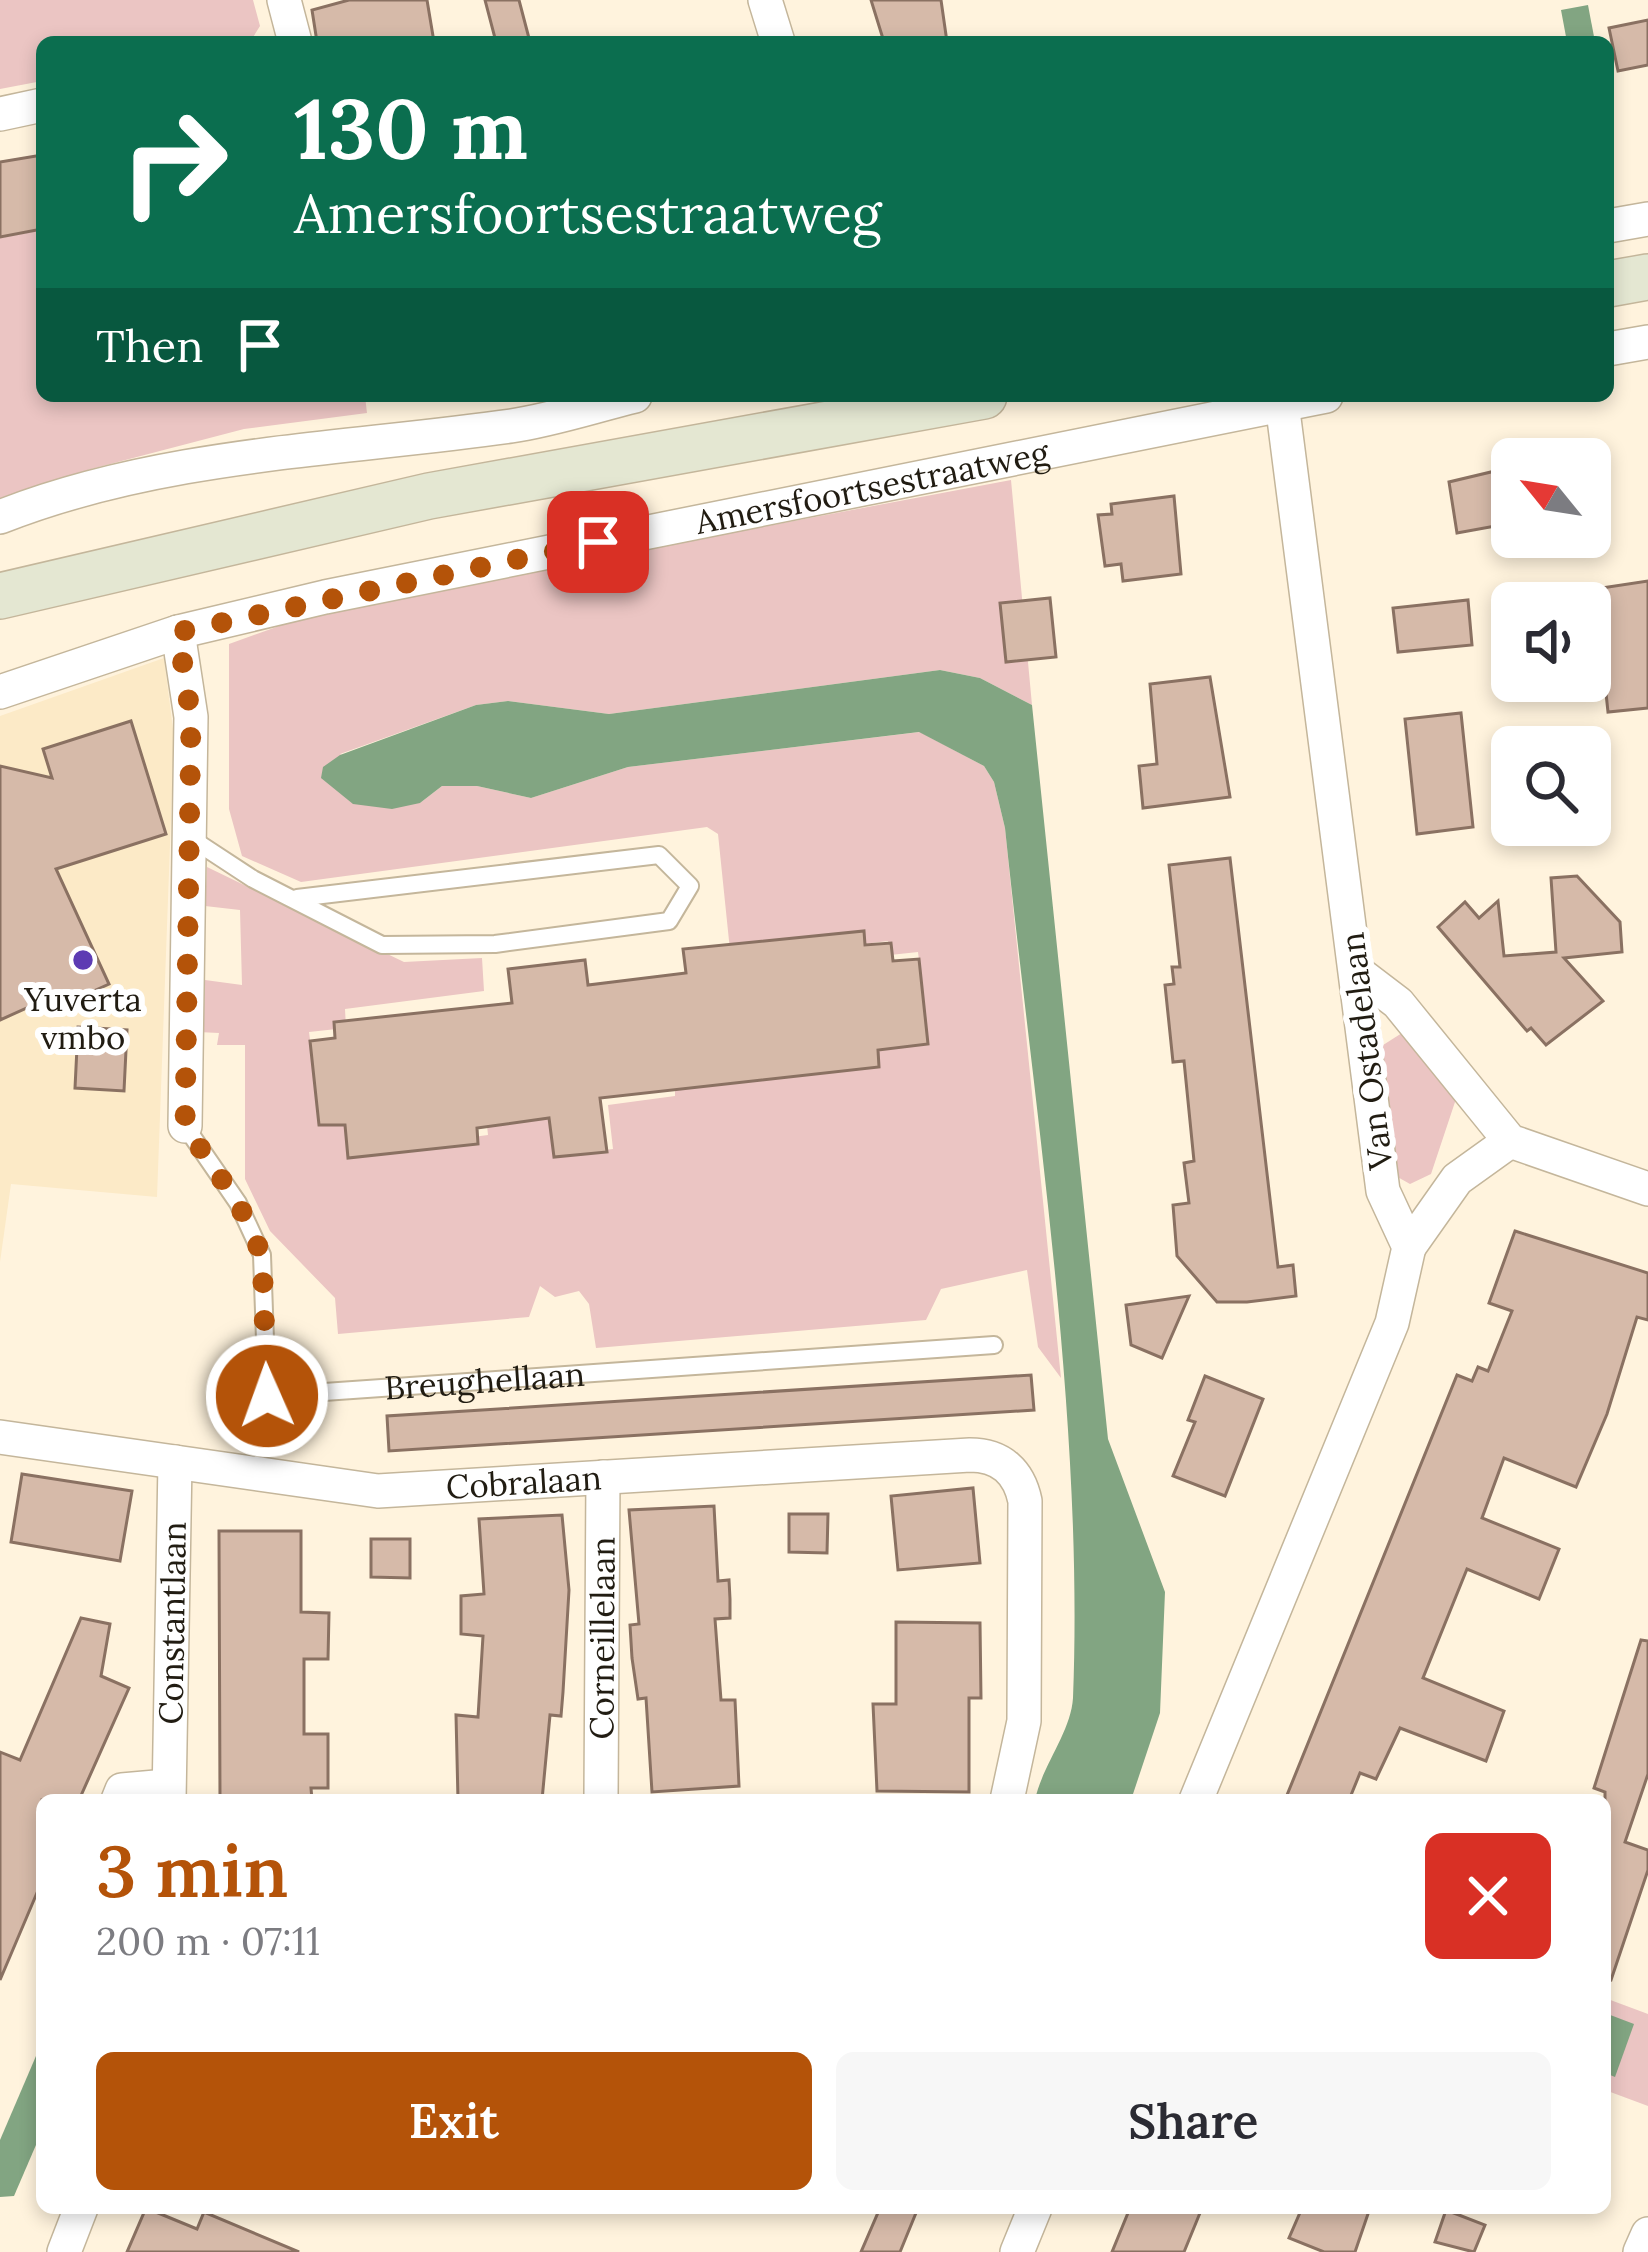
<!DOCTYPE html>
<html lang="en">
<head>
<meta charset="utf-8">
<style>
  :root { --surface:#fff; --page:#f7f7f7; --text:#2b2b33; --muted:#7c7c81; --accent:#b45309 }
  body { margin:0; font-family:Lora,serif; background:var(--page); color:var(--text); height:100vh; display:flex; flex-direction:column; font-size:45px; white-space:nowrap }
  * { box-sizing:border-box; margin:0 }
  p { font-size:39px; color:var(--muted) }
  .icon { flex:none; width:66px; height:66px; fill:none; stroke:currentColor; stroke-width:2; stroke-linecap:round; stroke-linejoin:round }
  .map { position:relative; flex:1; overflow:hidden }
  .side { position:absolute; left:36px; top:1794px; width:1575px; height:420px; display:flex; flex-direction:column; background:var(--surface); border-radius:18px; box-shadow:0 6px 18px #0003 }
  .side>* { flex:none }
  .top-card { position:absolute; left:36px; top:36px; width:1578px; height:366px; border-radius:18px; box-shadow:0 6px 18px #0003; background:#0b6e4f; color:#fff; overflow:hidden }
  .needle { width:78px; rotate:300deg }
  .buttons { position:absolute; left:1491px; top:438px; display:grid; gap:24px }
  .buttons a { display:grid; place-items:center; width:120px; height:120px; border-radius:18px; background:var(--surface); box-shadow:0 6px 18px #0003; font-size:60px }
  .pin { position:absolute; display:grid; place-items:center; width:102px; height:102px; color:#fff; margin:-51px; border-radius:24px; box-shadow:0 6px 18px #0006 }
  .me { position:absolute; width:132px; margin:-66px; rotate:358deg; stroke-linejoin:round; filter:drop-shadow(0 0 9px #0008) }
  .turn { display:flex; align-items:center; gap:42px; height:252px; padding:0 60px; font-size:54px }
  .turn .icon { width:156px; height:156px; stroke-width:2.5 }
  .turn b { display:block; font-size:84px; line-height:102px }
  .then { display:flex; align-items:center; height:114px; padding:0 60px; background:#0003; gap:24px; font-size:45px }
  .round { display:grid; place-items:center; flex:none; width:126px; height:126px; border-radius:18px; background:var(--page) }
  .head { display:flex; align-items:center; justify-content:space-between; height:204px; padding:0 60px }
  h1 { font-size:72px; font-weight:600; line-height:90px; color:var(--accent) }
  .button { display:flex; gap:24px; margin-top:auto; padding:24px 60px }
  .button a { flex:1; height:138px; border-radius:18px; background:var(--accent); color:#fff; font-size:48px; font-weight:600; line-height:138px; text-align:center }
  .button a+a { background:var(--page); color:var(--text) }
  .map>svg:first-child { display:block }
  .built { fill:#fceac7 }
  .green { fill:#ebc5c3 }
  .water { fill:#82a582 }
  .building { fill:#d6baa9; stroke:#8a7162; stroke-width:3 }
  .lines { fill:none; stroke-linecap:round; stroke-linejoin:round }
  .service-casing { stroke:#c4b69b; stroke-width:20 }
  .minor-casing { stroke:#c4b69b; stroke-width:36 }
  .secondary-casing { stroke:#c4b69b; stroke-width:48 }
  .service { stroke:#fff; stroke-width:16 }
  .minor { stroke:#fff; stroke-width:33 }
  .secondary { stroke:#e4e7d2; stroke-width:45 }
  .route { stroke:#b45309; stroke-width:21; stroke-dasharray:0 37.8 }
  .poi-dot { fill:#5d3bb3; stroke:#fff; stroke-width:4.5 }
  .labels { text-anchor:middle; dominant-baseline:central; stroke-width:12; stroke-linejoin:round; paint-order:stroke }
  .street-label { font-size:33px; fill:#211c12; stroke:#fff }
  .poi-label { font-size:33px; fill:#211c12; stroke:#fff }
</style>
</head>
<body>
<div class="map">
<svg width="1648" height="2252" viewBox="0 0 1648 2252">
  <rect width="100%" height="100%" fill="#fff3dd"/>
  <!-- built -->
  <path class="built" d="M 164,658 L 174,737 L 157,1197 L 11,1184 L 0,1262 L 0,716 Z"/>
  <!-- green -->
  <g class="green">
    <path d="M 0,0 L 253,0 L 260,26 L 250,42 L 42,42 L 42,81 L 0,89 Z"/>
    <path d="M 42,230 L 42,396 L 365,396 L 367,413 L 244,429 L 91,469 L 0,500 L 0,238 Z"/>
    <path d="M 1011,480 L 1032,705 L 980,678 L 940,670 L 609,714 L 508,701 L 476,705 L 340,754 L 420,803 L 442,786 L 477,786 L 531,798 L 628,767 L 920,732 L 984,766 L 994,782 L 1005,828 L 1061,1378 L 1038,1347 L 1027,1270 L 941,1289 L 926,1320 L 596,1348 L 589,1304 L 579,1291 L 555,1297 L 540,1286 L 529,1317 L 338,1334 L 335,1298 L 270,1231 L 245,1179 L 245,1045 L 217,1045 L 219,1033 L 198,1032 L 205,980 L 242,985 L 240,910 L 205,906 L 207,867 L 404,962 L 482,958 L 484,991 L 345,1009 L 346,1028 L 309,1032 L 320,1120 L 345,1118 L 350,1153 L 488,1135 L 486,1116 L 551,1108 L 557,1156 L 613,1149 L 608,1105 L 675,1096 L 675,1082 L 878,1056 L 877,1036 L 927,1029 L 918,952 L 890,955 L 888,941 L 731,960 L 718,834 L 707,827 L 301,882 L 242,856 L 229,809 L 229,644 L 327,609 Z"/>
    <path d="M 1402,1033 L 1456,1099 L 1431,1174 L 1410,1184 L 1394,1175 L 1380,1047 Z"/>
    <path d="M 1605,1998 L 1648,2014 L 1648,2106 L 1605,2090 Z"/>
  </g>
  <!-- water -->
  <g class="water">
    <path d="M 1588,5 L 1595,42 L 1567,42 L 1561,10 Z"/>
    <path d="M 940,670 L 980,678 L 1032,705 L 1108,1439 L 1165,1592 L 1160,1713 L 1131,1800 L 1035,1800 C 1042,1766 1071,1732 1073,1698 C 1084,1417 1034,1109 1005,828 L 994,782 L 984,766 L 919,732 L 628,767 L 531,798 L 477,786 L 442,786 L 420,803 L 392,809 L 353,804 L 321,778 L 323,767 L 340,755 L 476,705 L 508,701 L 609,714 Z"/>
    <path d="M 1605,2013 L 1634,2024 L 1615,2077 L 1605,2073 Z"/>
    <path d="M 42,2042 L 42,2131 L 14,2196 L 0,2197 L 0,2140 Z"/>
  </g>
  <!-- building -->
  <g class="building">
    <path d="M 349,0 L 427,0 L 434,42 L 317,42 L 312,10 Z"/>
    <path d="M 485,0 L 519,0 L 530,42 L 496,42 Z"/>
    <path d="M 871,0 L 941,0 L 947,42 L 884,42 Z"/>
    <path d="M 1648,20 L 1648,65 L 1618,71 L 1609,28 Z"/>
    <path d="M 42,155 L 42,229 L 0,237 L 0,162 Z"/>
    <path d="M 1512,467 L 1512,523 L 1457,533 L 1449,482 Z"/>
    <path d="M 1174,496 L 1181,574 L 1123,581 L 1121,564 L 1105,566 L 1098,515 L 1112,514 L 1111,504 Z"/>
    <path d="M 1648,581 L 1648,708 L 1608,712 L 1595,589 Z"/>
    <path d="M 1050,598 L 1056,657 L 1006,662 L 1000,603 Z"/>
    <path d="M 1468,600 L 1472,645 L 1398,652 L 1393,608 Z"/>
    <path d="M 1210,677 L 1230,797 L 1143,808 L 1139,766 L 1157,764 L 1150,684 Z"/>
    <path d="M 1461,713 L 1473,827 L 1417,834 L 1405,719 Z"/>
    <path d="M 131,721 L 166,834 L 56,869 L 109,984 L 54,1009 L 49,998 L 0,1020 L 0,766 L 52,778 L 43,749 Z"/>
    <path d="M 1230,858 L 1278,1267 L 1293,1265 L 1296,1296 L 1247,1302 L 1217,1302 L 1177,1256 L 1173,1205 L 1189,1203 L 1184,1163 L 1194,1161 L 1184,1061 L 1173,1062 L 1165,985 L 1174,984 L 1172,967 L 1180,967 L 1169,865 Z"/>
    <path d="M 1577,876 L 1620,922 L 1622,952 L 1564,958 L 1603,1001 L 1546,1045 L 1531,1028 L 1527,1031 L 1438,927 L 1465,902 L 1479,918 L 1498,901 L 1504,956 L 1556,952 L 1551,878 Z"/>
    <path d="M 864,931 L 865,945 L 891,943 L 893,961 L 919,959 L 928,1044 L 878,1050 L 879,1067 L 600,1098 L 607,1152 L 554,1157 L 549,1118 L 477,1128 L 478,1144 L 348,1158 L 345,1125 L 319,1125 L 310,1041 L 335,1038 L 334,1022 L 512,1003 L 508,969 L 585,960 L 588,985 L 686,973 L 683,949 Z"/>
    <path d="M 78,1027 L 127,1030 L 124,1091 L 75,1088 Z"/>
    <path d="M 1515,1231 L 1648,1273 L 1648,1320 L 1637,1317 L 1607,1414 L 1576,1487 L 1504,1458 L 1482,1518 L 1559,1549 L 1539,1599 L 1467,1569 L 1423,1678 L 1504,1711 L 1486,1761 L 1400,1728 L 1376,1779 L 1360,1773 L 1349,1800 L 1285,1800 L 1457,1375 L 1472,1381 L 1478,1367 L 1488,1371 L 1512,1311 L 1489,1303 Z"/>
    <path d="M 1189,1296 L 1162,1358 L 1131,1345 L 1126,1305 Z"/>
    <path d="M 1031,1375 L 1034,1410 L 389,1451 L 387,1416 Z"/>
    <path d="M 1205,1376 L 1263,1399 L 1225,1496 L 1173,1476 L 1195,1422 L 1188,1420 Z"/>
    <path d="M 22,1474 L 132,1491 L 120,1561 L 11,1542 Z"/>
    <path d="M 973,1488 L 980,1563 L 898,1570 L 891,1496 Z"/>
    <path d="M 714,1506 L 718,1581 L 729,1580 L 730,1599 L 730,1618 L 715,1619 L 721,1700 L 735,1700 L 739,1786 L 652,1792 L 646,1698 L 638,1699 L 632,1658 L 630,1625 L 639,1624 L 629,1510 Z"/>
    <path d="M 789,1514 L 828,1514 L 827,1553 L 789,1552 Z"/>
    <path d="M 562,1515 L 569,1590 L 563,1692 L 561,1716 L 550,1715 L 542,1800 L 458,1800 L 456,1715 L 478,1717 L 483,1636 L 461,1634 L 461,1596 L 484,1594 L 479,1519 Z"/>
    <path d="M 219,1531 L 301,1531 L 301,1612 L 329,1613 L 328,1659 L 304,1659 L 304,1734 L 328,1734 L 328,1788 L 311,1788 L 312,1800 L 220,1800 Z"/>
    <path d="M 371,1539 L 410,1539 L 410,1578 L 371,1577 Z"/>
    <path d="M 81,1618 L 110,1624 L 101,1676 L 129,1688 L 79,1800 L 42,1800 L 42,1881 L 0,1980 L 0,1752 L 20,1760 Z"/>
    <path d="M 896,1622 L 980,1623 L 981,1698 L 969,1698 L 969,1792 L 877,1791 L 873,1704 L 896,1704 Z"/>
    <path d="M 1641,1640 L 1648,1641 L 1648,1774 L 1625,1842 L 1648,1850 L 1648,1870 L 1611,1980 L 1605,1979 L 1605,1792 L 1594,1788 Z"/>
    <path d="M 146,2208 L 197,2229 L 204,2212 L 299,2252 L 127,2252 Z"/>
    <path d="M 880,2208 L 918,2208 L 900,2252 L 861,2252 Z"/>
    <path d="M 1130,2208 L 1202,2208 L 1184,2252 L 1112,2252 Z"/>
    <path d="M 1302,2208 L 1370,2208 L 1355,2252 L 1324,2252 L 1289,2238 Z"/>
    <path d="M 1446,2210 L 1485,2225 L 1474,2252 L 1435,2242 Z"/>
  </g>
  <g class="lines">
    <!-- service casing -->
    <g class="service-casing">
      <g id="service">
        <path d="M 192,839 L 253,879 L 382,945 L 495,944 L 669,921 L 690,886 L 659,855 L 297,898"/>
        <path id="s1" d="M 185,1126 L 238,1203 L 262,1255 L 267,1396 L 994,1345"/>
      </g>
    </g>
    <!-- minor casing -->
    <g class="minor-casing">
      <g id="minor">
        <path d="M 284,0 L 295,42"/>
        <path d="M 765,0 L 778,42"/>
        <path d="M 0,114 L 42,105"/>
        <path d="M 1608,226 L 1648,219"/>
        <path d="M 1608,349 L 1648,342"/>
        <path d="M 0,517 C 162,453 341,450 511,426 C 552,420 594,406 635,396"/>
        <path d="M 178,632 L 191,717 L 185,1126"/>
        <path id="s2" d="M 0,692 L 178,632 L 325,597 L 1326,396"/>
        <path d="M 1356,971 L 1398,1003 L 1510,1141 L 1648,1189"/>
        <path d="M 1409,1247 L 1457,1179 L 1510,1141"/>
        <path id="s3" d="M 0,1437 L 378,1491 L 970,1455 C 1001,1455 1019,1472 1025,1501 L 1024,1721 L 1007,1800"/>
        <path id="s4" d="M 601,1797 L 603,1477"/>
        <path d="M 118,1800 L 122,1790 L 167,1786"/>
        <path id="s5" d="M 169,1800 L 175,1462"/>
        <path d="M 1196,1800 L 1392,1323 L 1409,1247 L 1383,1191 L 1282,403"/>
        <path d="M 64,2252 L 81,2208"/>
        <path d="M 1017,2252 L 1035,2208"/>
        <path d="M 1640,2252 L 1648,2234"/>
      </g>
    </g>
    <!-- secondary casing -->
    <g class="secondary-casing">
      <g id="secondary">
        <path d="M 1608,284 L 1648,277"/>
        <path d="M 0,596 L 429,496 L 984,396"/>
      </g>
    </g>
    <!-- service -->
    <use href="#service" class="service"/>
    <!-- minor -->
    <use href="#minor" class="minor"/>
    <!-- secondary -->
    <use href="#secondary" class="secondary"/>
  </g>
  <g class="lines">
    <!-- route -->
    <path class="route" d="M 267,1396 L 262,1255 L 238,1203 L 185,1126 L 191,717 L 178,632 L 598,542"/>
  </g>
  <!-- markers -->
  <circle class="poi-dot" cx="83" cy="960" r="12"/>
  <g class="labels">
    <!-- street labels -->
    <g class="street-label">
      <text stroke="none"><textPath href="#s2" startOffset="897">Amersfoortsestraatweg</textPath></text>
      <text transform="translate(1366 1051) rotate(-97)">Van Ostadelaan</text>
      <text stroke="none"><textPath href="#s1" startOffset="510">Breughellaan</textPath></text>
      <text stroke="none"><textPath href="#s3" startOffset="528">Cobralaan</textPath></text>
      <text stroke="none"><textPath href="#s5" startOffset="177">Constantlaan</textPath></text>
      <text stroke="none"><textPath href="#s4" startOffset="159">Corneillelaan</textPath></text>
    </g>
    <!-- poi labels -->
    <g class="poi-label">
      <text x="83" y="999">Yuverta<tspan x="83" dy="38">vmbo</tspan></text>
    </g>
  </g>
</svg>
<div class="buttons">
<a><svg class="needle" viewBox="-14 -14 28 28"><path d="M0-13l5 13h-10z" fill="#e53935"/><path d="M0 13l5-13h-10z" fill="#7c7c81"/></svg></a>
<a><svg class="icon" aria-label="sound" viewBox="0 0 24 24"><path d="M4 9h4l5-4v14l-5-4H4zM17 9q2 3 0 6"/></svg></a>
<a><svg class="icon" aria-label="search" viewBox="0 0 24 24"><circle cx="10" cy="10" r="6"/><path d="M15 15l6 6"/></svg></a>
</div>
<div class="pin" style="left:598px;top:542px;background:#d93025"><svg class="icon" aria-label="arrive" viewBox="0 0 24 24"><path d="M6 21V4h12l-3 4 3 4H6"/></svg></div>
<svg class="me" style="left:267px;top:1396px" viewBox="-20 -20 40 40"><circle r="17" fill="#b45309" stroke="#fff" stroke-width="3"/><path d="M0-11L8 9 0 5-8 9z" fill="#fff"/></svg>
<div class="top-card">
<div class="turn"><svg class="icon" aria-label="right" viewBox="0 0 24 24"><path d="M7 20v-9h11M14 6l5 5-5 5"/></svg><div><b>130 m</b>Amersfoortsestraatweg</div></div>
<div class="then">Then<svg class="icon" aria-label="arrive" viewBox="0 0 24 24"><path d="M6 21V4h12l-3 4 3 4H6"/></svg></div>
</div>
<section class="side">
<div class="head"><div><h1>3 min</h1><p>200 m · 07:11</p></div><a class="round" style="background:#d93025;color:#fff"><svg class="icon" aria-label="close" viewBox="0 0 24 24"><path d="M6 6l12 12M18 6L6 18"/></svg></a></div>
<div class="button"><a>Exit</a><a>Share</a></div>
</section>
</div>
</body>
</html>
